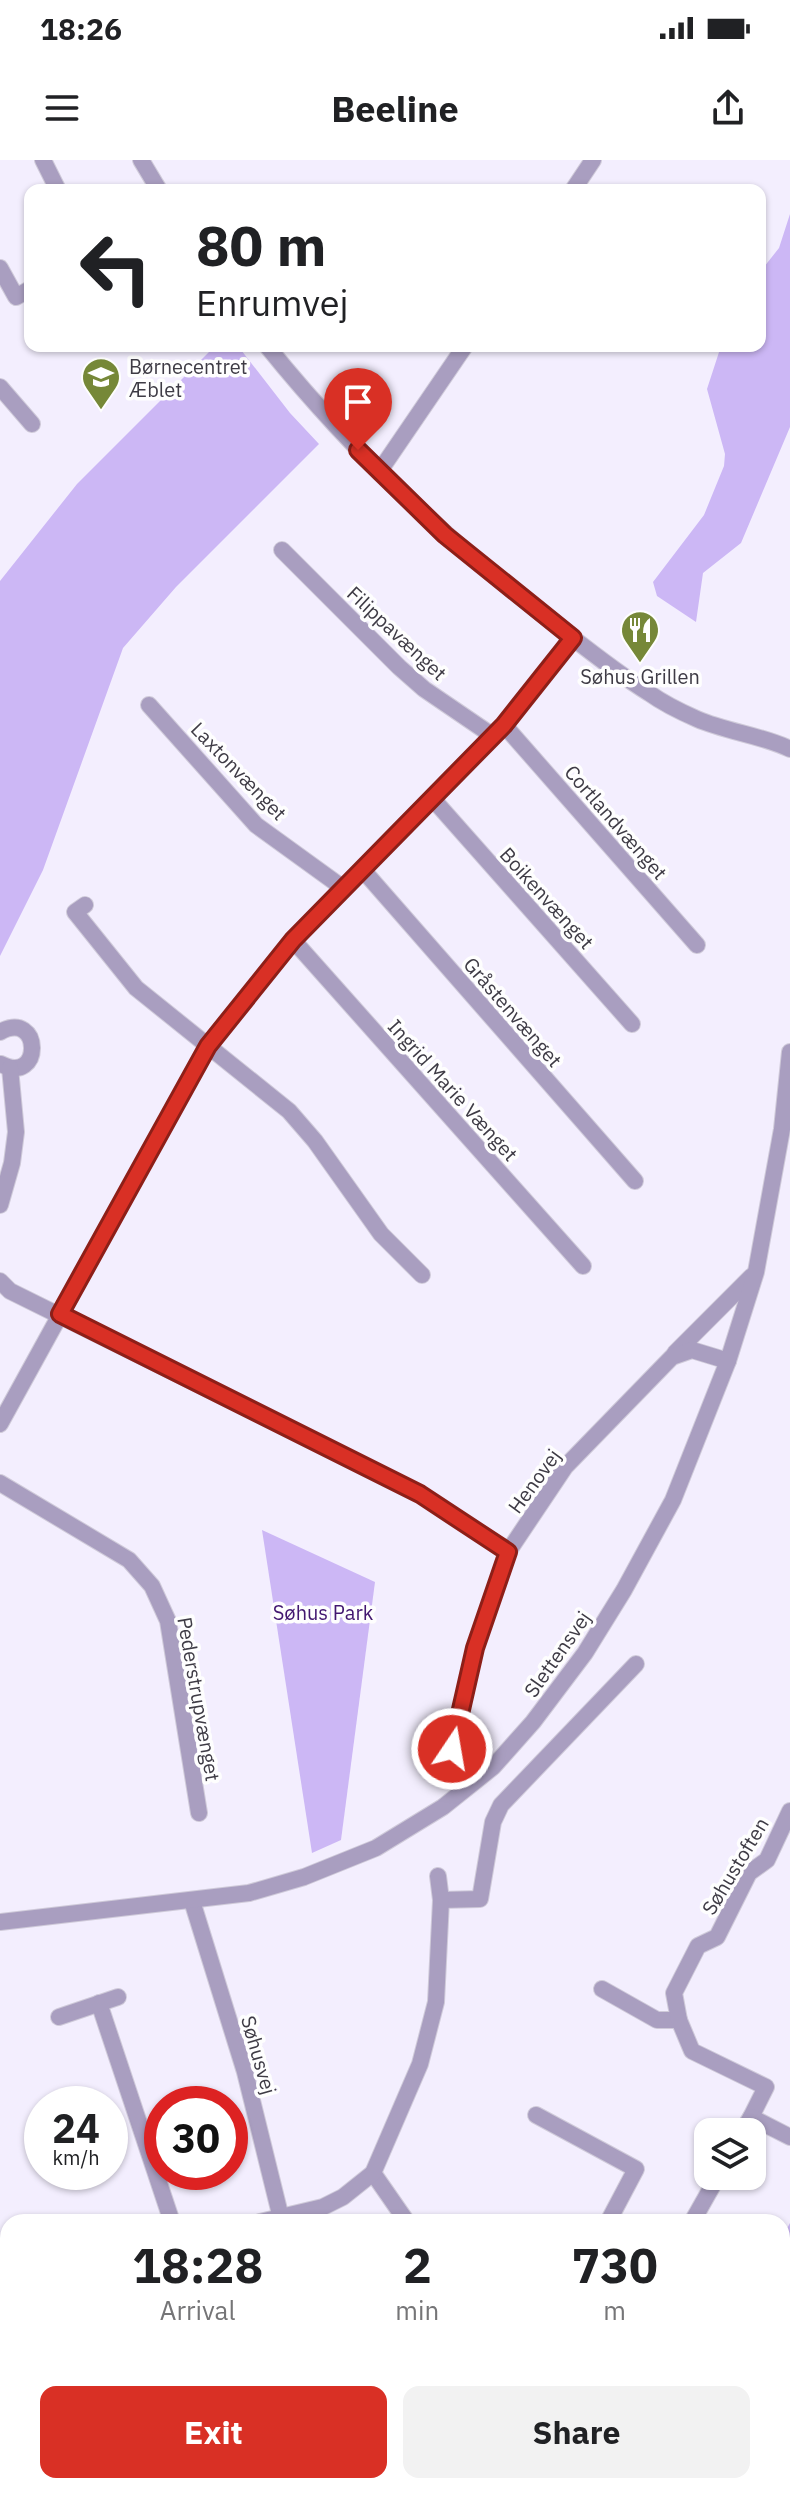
<!DOCTYPE html>
<html lang="en">
<head>
<meta charset="utf-8">
<style>
  :root { --surface:#fff; --page:#f2f2f2; --text:#202124; --muted:#757577; --accent:#d93025 }
  body { margin:0; font-family:"IBM Plex Sans",sans-serif; background:var(--page); color:var(--text); height:100vh; display:flex; flex-direction:column; font-size:30px; white-space:nowrap }
  * { box-sizing:border-box; margin:0 }
  p { font-size:26px; color:var(--muted) }
  .icon { flex:none; width:44px; height:44px; fill:none; stroke:currentColor; stroke-width:2; stroke-linecap:round; stroke-linejoin:round }
  .map { position:relative; flex:1; overflow:hidden }
  .panel { position:absolute; left:0px; top:2054px; width:790px; height:280px; display:flex; flex-direction:column; background:var(--surface); border-radius:24px 24px 0 0; box-shadow:0 2px 6px #0004 }
  .panel>* { flex:none }
  .hud { position:absolute; left:24px; top:24px; width:742px; height:168px; border-radius:16px; box-shadow:0 2px 6px #0004; background:#fff; color:var(--text); overflow:hidden }
  .buttons { position:absolute; left:694px; top:1958px; display:grid; gap:16px }
  .buttons a { display:grid; place-items:center; width:72px; height:72px; border-radius:16px; background:var(--surface); box-shadow:0 2px 6px #0004; font-size:40px }
  .speed { position:absolute; left:24px; top:1926px; display:flex; gap:16px; font-size:40px; font-weight:700; text-align:center }
  .speed>* { display:grid; place-content:center; width:104px; height:104px; border-radius:50%; background:var(--surface); box-shadow:0 2px 6px #0004; line-height:1 }
  .speed small { font-size:20px; font-weight:400 }
  .speed .limit { border:12px solid #d22; background:#fff; color:#111 }
  .pin { position:absolute; display:grid; place-items:center; width:68px; height:68px; color:#fff; margin:-82px -34px; border-radius:50% 50% 50% 0; rotate:-45deg; box-shadow:0 0 8px #0007 }
  .pin .icon { rotate:45deg }
  .me { position:absolute; width:88px; margin:-44px; rotate:12deg; stroke-linejoin:round; filter:drop-shadow(0 0 6px #0008) }
  .turn { display:flex; align-items:center; gap:28px; height:168px; padding:0 40px; font-size:36px }
  .turn .icon { width:104px; height:104px; stroke-width:2.5 }
  .turn b { display:block; font-size:56px; line-height:68px }
  .eta { display:flex; justify-content:space-evenly; align-items:center; height:136px; text-align:center }
  .eta b { font-size:48px; font-weight:700; line-height:56px }
  .button { display:flex; gap:16px; margin-top:auto; padding:16px 40px }
  .button a { flex:1; height:92px; border-radius:16px; background:var(--accent); color:#fff; font-size:32px; font-weight:700; line-height:92px; text-align:center }
  .button a+a { background:var(--page); color:var(--text) }
  .status { display:flex; justify-content:space-between; align-items:center; height:56px; padding:0 40px; background:var(--surface); direction:ltr }
  .status svg { height:22px; fill:currentColor }
  header { display:flex; justify-content:space-between; align-items:center; height:104px; padding:0 40px; background:var(--surface); font-size:36px; font-weight:700 }
  .map>svg:first-child { display:block }
  .green { fill:#ccb7f5 }
  .lines { fill:none; stroke-linecap:round; stroke-linejoin:round }
  .minor-casing { stroke:#cfcad9; stroke-width:18 }
  .minor { stroke:#a99ec0; stroke-width:16 }
  .route-casing { stroke:#8d1f18; stroke-width:20 }
  .route { stroke:#d93025; stroke-width:14 }
  .labels { text-anchor:middle; dominant-baseline:central; stroke-width:7; stroke-linejoin:round; paint-order:stroke }
  .poi-label { font-size:20px; fill:#3e3b45; stroke:#fefefe; text-anchor:start }
  .street-label { font-size:20px; fill:#3e3b45; stroke:#fefefe }
  .park-label { font-size:20px; fill:#421770; stroke:#fefefe }
</style>
</head>
<body>
<div class="status"><b>18:26</b><svg viewBox="0 0 49 12"><path d="M0 12V9h3v3zM5 12V6h3v6zM10 12V3h3v9zM15 12V0h3v12zM26 1h20v11H26zM47 4h2v5h-2z"/></svg></div>
<header><svg class="icon" aria-label="menu" viewBox="0 0 24 24"><path d="M4 6h16M4 12h16M4 18h16"/></svg>Beeline<svg class="icon" aria-label="share" viewBox="0 0 24 24"><path d="M12 15V3M7 8l5-5 5 5M5 13v7h14v-7"/></svg></header>
<div class="map">
<svg width="790" height="2334" viewBox="0 0 790 2334">
  <rect width="100%" height="100%" fill="#f3eefe"/>
  <!-- green -->
  <g class="green">
    <path d="M 790,54 L 790,267 L 741,383 L 703,413 L 696,462 L 657,436 L 653,422 L 704,355 L 724,306 L 725,294 L 707,229 L 721,186 L 760,186 L 760,112 L 779,88 Z"/>
    <path d="M 215,186 L 238,186 L 290,253 L 319,284 L 176,427 L 123,488 L 43,710 L 0,796 L 0,421 L 77,324 Z"/>
    <path d="M 262,1370 L 375,1422 L 341,1680 L 312,1693 Z"/>
    <path d="M 790,2063 L 790,2141 L 782,2137 L 782,2078 Z"/>
  </g>
  <g class="lines">
    <!-- minor casing -->
    <g class="minor-casing">
      <g id="minor">
        <path d="M 43,0 L 58,30"/>
        <path d="M 141,0 L 159,30"/>
        <path d="M 573,30 L 593,0"/>
        <path d="M 0,108 L 16,137 L 30,129"/>
        <path d="M 267,186 C 350,289 446,380 551,461 C 582,485 615,512 649,533 C 663,543 681,552 697,559 C 727,572 761,575 790,589"/>
        <path d="M 0,227 L 32,264"/>
        <path d="M 379,312 L 465,186"/>
        <path d="M 282,390 L 399,507 L 424,529 L 493,576"/>
        <path d="M 149,545 L 256,665 L 343,728"/>
        <path d="M 504,565 L 697,785"/>
        <path d="M 432,638 L 632,864"/>
        <path d="M 362,709 L 635,1021"/>
        <path d="M 85,745 L 75,752 L 136,828 L 289,951 L 315,981 L 381,1074 L 422,1115"/>
        <path d="M 293,780 L 583,1106"/>
        <path d="M 0,872 C 42,849 43,926 1,904"/>
        <path d="M 0,1045 L 12,1003 L 16,972 L 10,908"/>
        <path d="M 0,1121 L 10,1131 L 420,1334 L 508,1392"/>
        <path d="M 675,1193 L 752,1116"/>
        <path d="M 0,1264 L 208,886 L 293,780 L 504,565 L 573,478"/>
        <path d="M 0,1323 L 129,1400 L 152,1426 L 168,1461 L 199,1653"/>
        <path d="M 452,1589 L 475,1488 L 508,1392 L 565,1307 L 672,1197 L 692,1190 L 728,1201"/>
        <path d="M 441,1740 L 480,1739 L 493,1662 L 501,1645 L 636,1504"/>
        <path d="M 192,1741 L 245,1912 L 282,2062"/>
        <path d="M 0,1762 L 249,1733 L 304,1717 L 376,1688 L 443,1647 L 493,1607 L 533,1562 L 585,1493 L 624,1430 L 673,1340 L 728,1201 L 756,1112 L 782,969 L 790,892"/>
        <path d="M 602,1829 L 657,1860 L 679,1860"/>
        <path d="M 99,1843 L 172,2062"/>
        <path d="M 59,1857 L 118,1837"/>
        <path d="M 536,1955 L 636,2009 L 608,2062"/>
        <path d="M 751,1957 L 766,1927 L 692,1891 L 679,1860 L 674,1833 L 698,1786 L 717,1777 L 749,1713 L 767,1700 L 790,1651"/>
        <path d="M 742,1972 L 751,1957 L 790,1977"/>
        <path d="M 373,2013 L 407,2062"/>
        <path d="M 260,2062 L 323,2047 L 343,2037 L 373,2013 L 420,1904 L 436,1842 L 441,1740 L 438,1716"/>
        <path d="M 692,2062 L 718,2016"/>
        <path d="M 0,2108 L 8,2107"/>
        <path d="M 0,2161 L 8,2185"/>
        <path d="M 55,2326 L 58,2333"/>
        <path d="M 346,2326 L 348,2334"/>
        <path d="M 489,2334 L 493,2326"/>
        <path d="M 643,2334 L 668,2326"/>
      </g>
    </g>
    <!-- minor -->
    <use href="#minor" class="minor"/>
  </g>
  <g class="lines">
    <!-- route casing -->
    <g class="route-casing">
      <path id="route" d="M 358,290 L 445,375 L 573,478 L 504,565 L 293,780 L 208,886 L 60,1154 L 420,1334 L 508,1392 L 475,1488 L 452,1589"/>
    </g>
    <!-- route -->
    <use href="#route" class="route"/>
  </g>
  <!-- icons -->
  <defs>
    <g id="school-pin" transform="scale(2)"><path d="M0 17L-7.5 6A9.5 9.5 0 1 1 7.5 6Z" fill="#768838" stroke="#fefefe"/><path d="M0-5L7-2L0 1L-7-2ZM-4 1L0 2.5L4 1V4Q0 6-4 4Z" fill="#fff"/></g>
    <g id="restaurant-pin" transform="scale(2)"><path d="M0 17L-7.5 6A9.5 9.5 0 1 1 7.5 6Z" fill="#768838" stroke="#fefefe"/><path d="M-5-6h1v4h1v-4h1v4h1v-4h1v5L-1.5 .5V6h-2V.5L-5-1ZM5-6V6H3V1.5H1.5Q1.5-4 5-6Z" fill="#fff"/></g>
  </defs>
  <g fill-rule="evenodd">
    <use href="#school-pin" x="101" y="217"/>
    <use href="#restaurant-pin" x="640" y="470"/>
  </g>
  <g class="labels">
    <!-- poi labels -->
    <g class="poi-label">
      <text x="129" y="206">Børnecentret<tspan x="129" dy="23">Æblet</tspan></text>
      <text x="640" y="516" text-anchor="middle">Søhus Grillen</text>
    </g>
    <!-- street labels -->
    <g class="street-label">
      <text transform="translate(397 473) rotate(43)">Filippavænget</text>
      <text transform="translate(239 611) rotate(46)">Laxtonvænget</text>
      <text transform="translate(616 662) rotate(49)">Cortlandvænget</text>
      <text transform="translate(547 738) rotate(48)">Boikenvænget</text>
      <text transform="translate(513 852) rotate(49)">Gråstenvænget</text>
      <text transform="translate(453 930) rotate(48)">Ingrid Marie Vænget</text>
      <text transform="translate(534 1321) rotate(-54)">Henovej</text>
      <text transform="translate(557 1494) rotate(-55)">Slettensvej</text>
      <text transform="translate(199 1539) rotate(80)">Pederstrupvænget</text>
      <text transform="translate(735 1706) rotate(-59)">Søhustoften</text>
      <text transform="translate(259 1895) rotate(74)">Søhusvej</text>
    </g>
    <!-- park labels -->
    <g class="park-label">
      <text x="323" y="1452">Søhus Park</text>
    </g>
  </g>
</svg>
<div class="buttons">
<a><svg class="icon" aria-label="layers" viewBox="0 0 24 24"><path d="M12 4l9 5-9 5-9-5zM3 14l9 5 9-5"/></svg></a>
</div>
<div class="speed"><div>24<small>km/h</small></div><div class="limit">30</div></div>
<div class="pin" style="left:358px;top:290px;background:#d93025"><svg class="icon" aria-label="arrive" viewBox="0 0 24 24"><path d="M6 21V4h12l-3 4 3 4H6"/></svg></div>
<svg class="me" style="left:452px;top:1589px" viewBox="-20 -20 40 40"><circle r="17" fill="#d93025" stroke="#fff" stroke-width="3"/><path d="M0-11L8 9 0 5-8 9z" fill="#fff"/></svg>
<div class="hud">
<div class="turn"><svg class="icon" aria-label="left" viewBox="0 0 24 24"><path d="M17 20v-9H6M10 6l-5 5 5 5"/></svg><div><b>80 m</b>Enrumvej</div></div>
</div>
<section class="panel">
<div class="eta">
<div><b>18:28</b><p>Arrival</p></div>
<div><b>2</b><p>min</p></div>
<div><b>730</b><p>m</p></div>
</div>
<div class="button"><a>Exit</a><a>Share</a></div>
</section>
</div>
</body>
</html>
